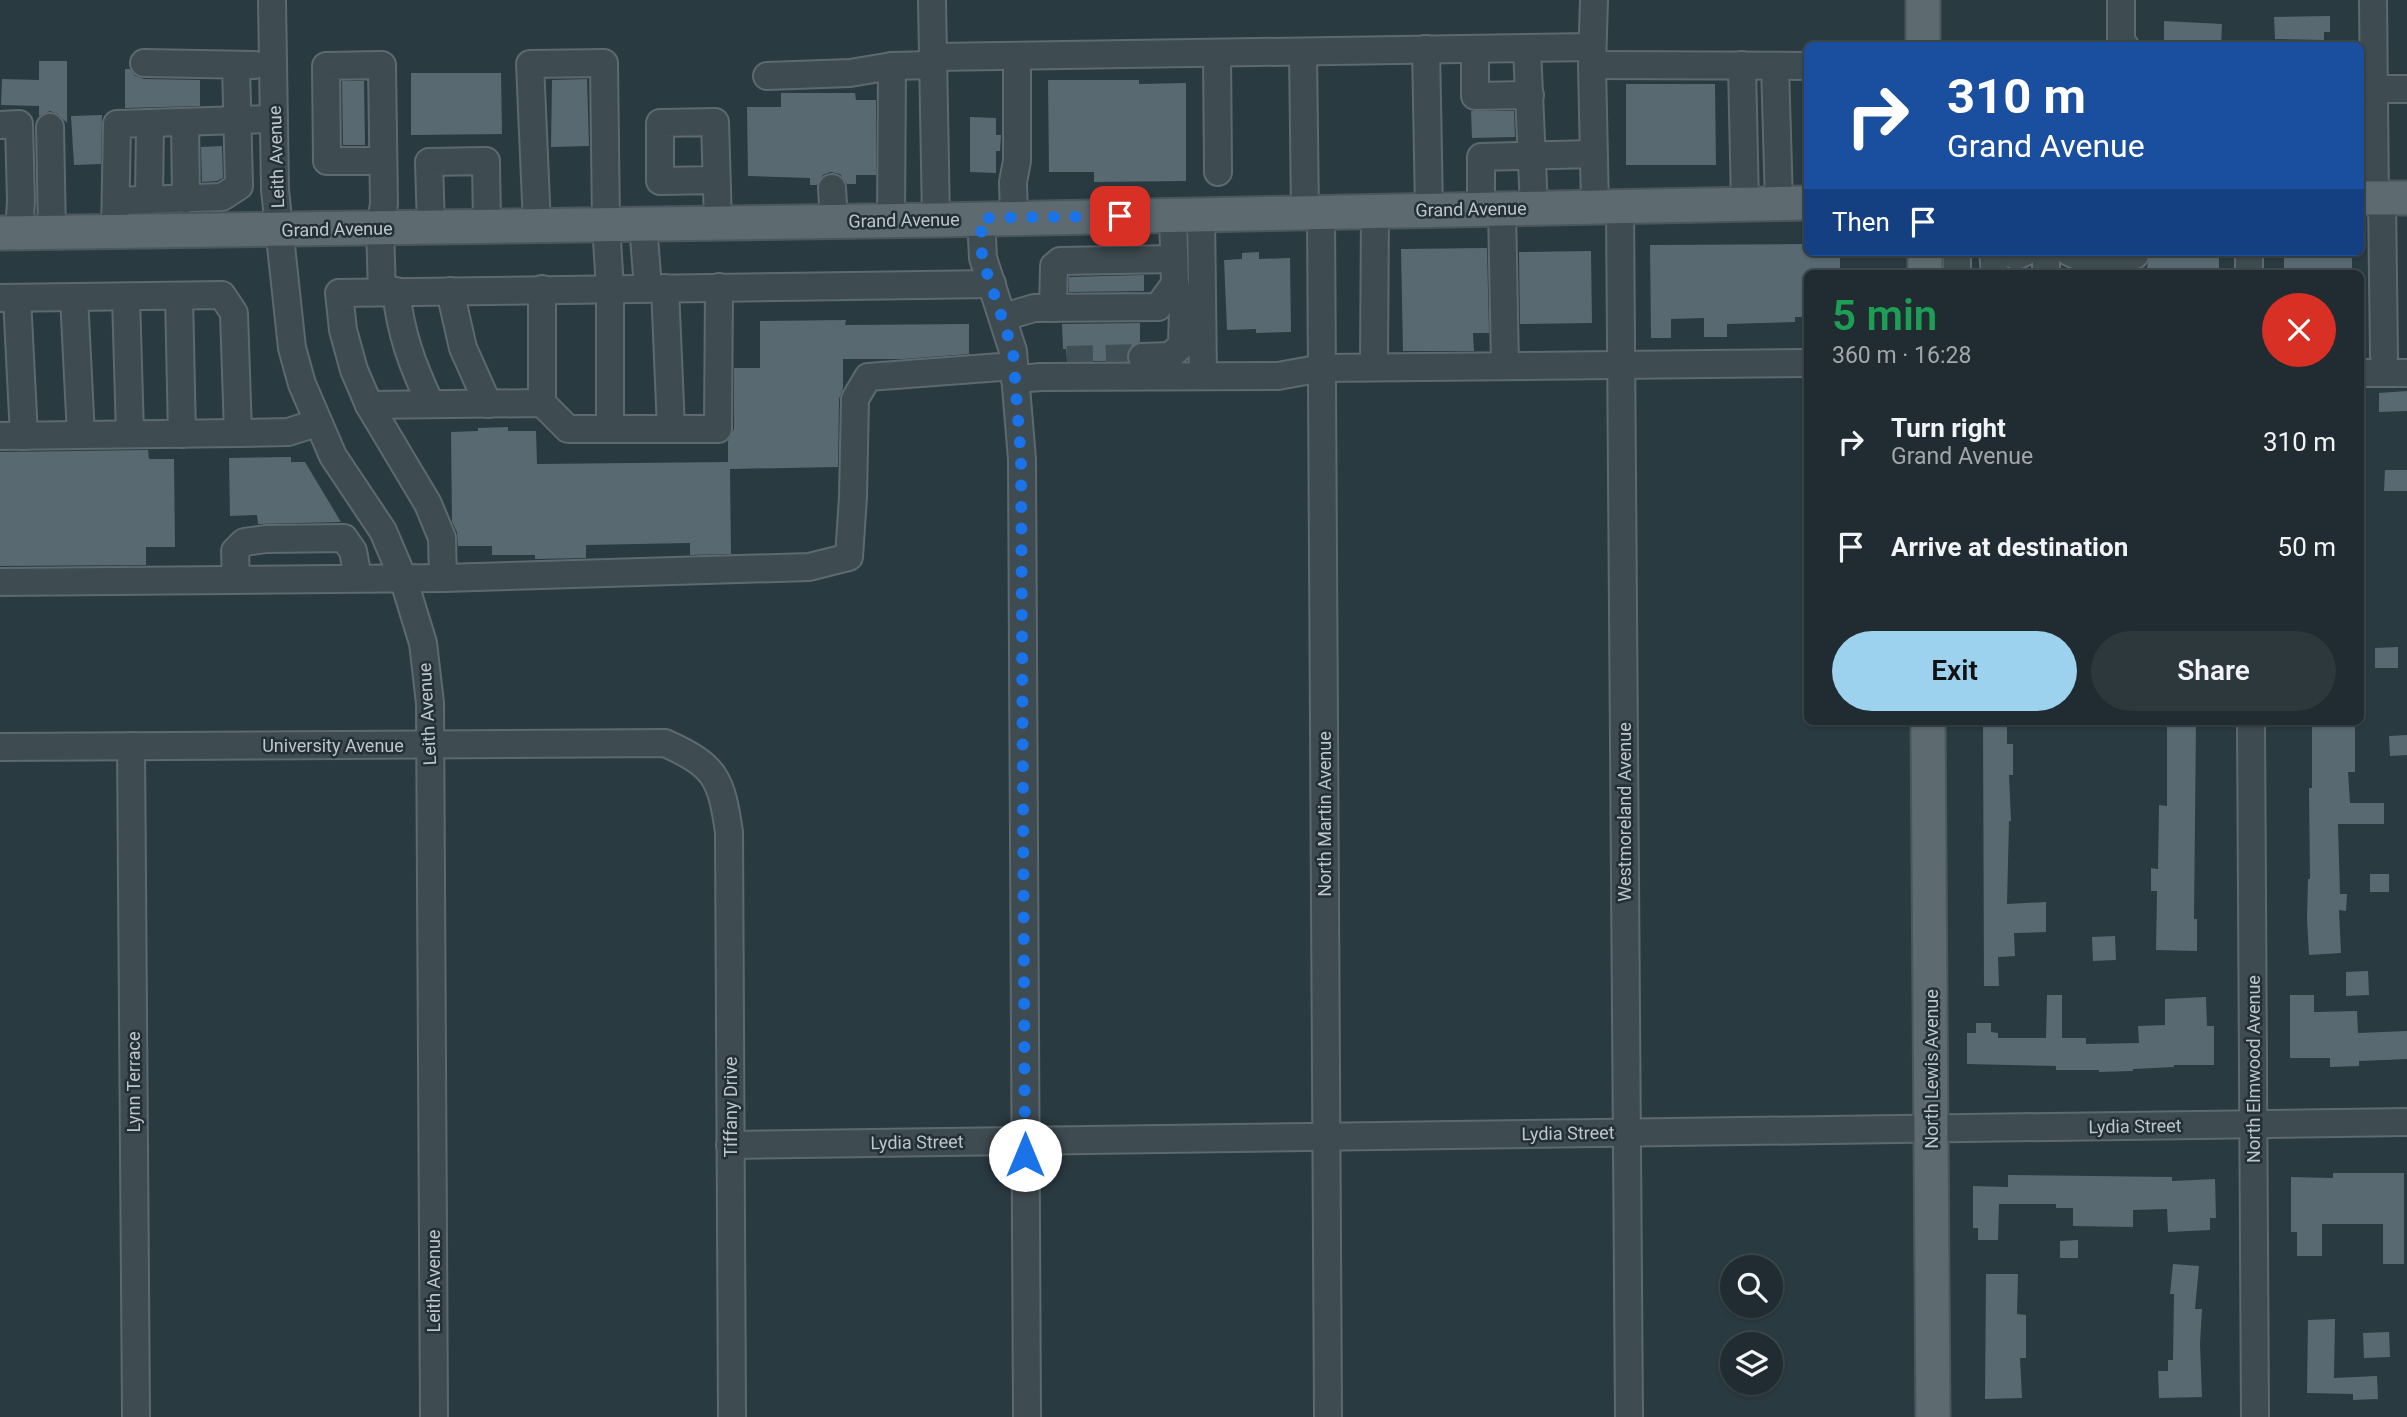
<!DOCTYPE html>
<html lang="en">
<head>
<meta charset="utf-8">
<style>
  :root { --surface:#202c31; --page:#2d383d; --text:#f1f3f6; --muted:#a2a7ab; --line:#3d484d; --accent:#9dd2ee }
  body { margin:0; font-family:Roboto,sans-serif; background:var(--page); color:var(--text); height:100vh; display:flex; flex-direction:column; font-size:26px; white-space:nowrap }
  * { box-sizing:border-box; margin:0 }
  p { font-size:23px; color:var(--muted) }
  .icon { flex:none; width:38px; height:38px; fill:none; stroke:currentColor; stroke-width:2; stroke-linecap:round; stroke-linejoin:round }
  .map { position:relative; flex:1; overflow:hidden }
  .panel { position:absolute; left:1804px; top:270px; width:560px; height:455px; display:flex; flex-direction:column; background:var(--surface); border-radius:10px; box-shadow:0 2px 5px #0004,0 0 0 2px var(--line) }
  .panel>* { flex:none }
  .guide { position:absolute; left:1804px; top:42px; width:560px; height:214px; border-radius:10px; box-shadow:0 2px 5px #0004,0 0 0 2px var(--line); background:#1a4fa0; color:#fff; overflow:hidden }
  .fabs { position:absolute; left:1720px; top:1255px; display:grid; gap:14px }
  .fabs a { display:grid; place-items:center; width:63px; height:63px; border-radius:50%; background:var(--surface); box-shadow:0 2px 5px #0004,0 0 0 2px var(--line); font-size:35px }
  .pin { position:absolute; display:grid; place-items:center; width:60px; height:60px; color:#fff; margin:-30px; border-radius:14px; box-shadow:0 4px 10px #0006 }
  .me { position:absolute; width:77px; margin:-38px; rotate:0deg; stroke-linejoin:round; filter:drop-shadow(0 0 5px #0008) }
  .turn { display:flex; align-items:center; gap:24px; height:147px; padding:0 28px; font-size:32px }
  .turn .icon { width:91px; height:91px; stroke-width:2.5 }
  .turn b { display:block; font-size:49px; line-height:60px }
  .then { display:flex; align-items:center; height:66px; padding:0 28px; background:#0003; gap:14px; font-size:26px }
  .round { display:grid; place-items:center; flex:none; width:74px; height:74px; border-radius:37px; background:var(--page) }
  .headline { display:flex; align-items:center; justify-content:space-between; height:119px; padding:0 28px }
  h1 { font-size:42px; font-weight:600; line-height:52px; color:#1e9e55 }
  .cta { display:flex; gap:14px; margin-top:auto; padding:14px 28px }
  .cta a { flex:1; height:80px; border-radius:42px; background:var(--accent); color:#111; font-size:28px; font-weight:600; line-height:80px; text-align:center }
  .cta a+a { background:var(--page); color:var(--text) }
  ul { padding:0; list-style:none }
  li { display:flex; align-items:center; gap:21px; height:105px; padding:0 28px }
  li div { flex:1 }
  li b { display:block; font-size:26px }
  li em { font-style:normal }
  .map>svg:first-child { display:block }
  .building { fill:#596971 }
  .lines { fill:none; stroke-linecap:round; stroke-linejoin:round }
  .minor-tunnel { stroke:#404f56; stroke-width:26; stroke-dasharray:26 13; stroke-linecap:butt }
  .minor-casing { stroke:#5d696e; stroke-width:30 }
  .major-casing { stroke:#4b575d; stroke-width:37 }
  .minor { stroke:#3e4b51; stroke-width:26 }
  .major { stroke:#5d6b71; stroke-width:33 }
  .route { stroke:#1a73e8; stroke-width:12; stroke-dasharray:0 21.6 }
  .labels { text-anchor:middle; dominant-baseline:central; stroke-width:5; stroke-linejoin:round; paint-order:stroke }
  .street-label { font-size:18px; fill:#bcc6cb; stroke:#233037 }
</style>
</head>
<body>
<div class="map">
<svg width="2407" height="1417" viewBox="0 0 2407 1417">
  <rect width="100%" height="100%" fill="#2a3a41"/>
  <!-- building -->
  <g class="building">
    <path d="M 2330,16 L 2330,32 L 2324,32 L 2324,40 L 2275,39 L 2274,17 Z"/>
    <path d="M 2164,21 L 2222,24 L 2221,46 L 2164,46 Z"/>
    <path d="M 39,61 L 67,61 L 67,123 L 58,114 L 50,111 L 39,116 L 39,106 L 1,105 L 2,79 L 39,80 Z"/>
    <path d="M 125,69 L 130,69 L 135,76 L 144,79 L 200,80 L 200,106 L 125,108 Z"/>
    <path d="M 411,73 L 501,73 L 502,134 L 411,135 Z"/>
    <path d="M 587,79 L 589,146 L 551,147 L 552,80 Z"/>
    <path d="M 1048,80 L 1139,80 L 1139,84 L 1186,83 L 1186,181 L 1094,182 L 1094,172 L 1049,172 Z"/>
    <path d="M 342,81 L 364,81 L 365,145 L 343,145 Z"/>
    <path d="M 1626,84 L 1715,84 L 1716,165 L 1626,165 Z"/>
    <path d="M 781,93 L 855,93 L 856,100 L 876,100 L 876,175 L 856,175 L 856,184 L 847,184 L 840,174 L 830,172 L 823,175 L 817,185 L 810,185 L 810,178 L 748,176 L 747,107 L 781,107 Z"/>
    <path d="M 1471,111 L 1514,111 L 1515,137 L 1472,138 Z"/>
    <path d="M 102,115 L 101,164 L 74,165 L 71,116 Z"/>
    <path d="M 970,117 L 996,118 L 996,135 L 1001,135 L 1000,151 L 996,151 L 996,173 L 970,172 Z"/>
    <path d="M 222,146 L 223,178 L 217,181 L 202,182 L 201,147 Z"/>
    <path d="M 1808,244 L 1808,252 L 1840,252 L 1840,273 L 1808,273 L 1808,317 L 1795,317 L 1795,322 L 1727,324 L 1727,337 L 1704,337 L 1704,318 L 1671,319 L 1671,338 L 1651,338 L 1650,245 Z"/>
    <path d="M 1487,248 L 1489,333 L 1473,333 L 1474,351 L 1403,351 L 1401,249 Z"/>
    <path d="M 1591,251 L 1592,323 L 1520,324 L 1519,252 Z"/>
    <path d="M 1259,252 L 1259,259 L 1290,258 L 1291,332 L 1256,333 L 1256,329 L 1227,330 L 1224,260 L 1242,259 L 1242,253 Z"/>
    <path d="M 2150,252 L 2219,252 L 2219,273 L 2146,273 Z"/>
    <rect x="2284" y="252" width="68" height="21"/>
    <path d="M 1144,275 L 1144,291 L 1069,292 L 1069,277 Z"/>
    <path d="M 846,320 L 845,325 L 969,324 L 969,354 L 903,359 L 843,359 L 843,388 L 839,399 L 838,467 L 730,469 L 731,554 L 690,555 L 690,543 L 586,545 L 586,558 L 535,559 L 535,555 L 492,555 L 492,546 L 458,546 L 457,532 L 452,522 L 451,432 L 478,431 L 478,428 L 508,427 L 508,431 L 536,431 L 537,464 L 728,462 L 728,441 L 734,429 L 734,368 L 760,368 L 760,321 Z"/>
    <path d="M 1140,323 L 1140,342 L 1128,349 L 1127,361 L 1067,361 L 1066,349 L 1063,349 L 1062,324 Z"/>
    <path d="M 2407,391 L 2407,411 L 2379,412 L 2379,393 Z"/>
    <path d="M 148,450 L 149,459 L 174,459 L 175,547 L 146,547 L 146,565 L 0,566 L 0,452 Z"/>
    <path d="M 291,457 L 291,462 L 305,462 L 341,522 L 258,524 L 257,515 L 230,516 L 229,458 Z"/>
    <path d="M 2385,470 L 2407,470 L 2407,491 L 2384,491 Z"/>
    <path d="M 2398,647 L 2398,668 L 2375,668 L 2375,648 Z"/>
    <path d="M 1983,721 L 2007,721 L 2007,744 L 2013,744 L 2013,775 L 2009,775 L 2011,821 L 2009,821 L 2007,904 L 2046,902 L 2046,932 L 2014,933 L 2015,956 L 1998,957 L 1999,986 L 1984,986 Z"/>
    <path d="M 2167,721 L 2196,721 L 2194,919 L 2197,919 L 2197,951 L 2156,950 L 2157,891 L 2151,891 L 2151,868 L 2158,869 L 2159,805 L 2167,806 Z"/>
    <path d="M 2312,721 L 2355,721 L 2355,772 L 2348,772 L 2350,803 L 2384,803 L 2384,824 L 2338,824 L 2340,894 L 2347,894 L 2346,911 L 2339,910 L 2341,953 L 2309,955 L 2307,919 L 2308,879 L 2310,879 L 2309,788 L 2312,788 Z"/>
    <path d="M 2407,735 L 2407,755 L 2390,756 L 2389,736 Z"/>
    <rect x="2370" y="874" width="19" height="18"/>
    <path d="M 2115,936 L 2116,960 L 2093,961 L 2092,937 Z"/>
    <path d="M 2368,971 L 2369,995 L 2346,996 L 2346,972 Z"/>
    <path d="M 2047,995 L 2062,995 L 2062,1038 L 2086,1038 L 2086,1044 L 2139,1043 L 2138,1026 L 2165,1025 L 2165,999 L 2206,997 L 2207,1026 L 2214,1026 L 2214,1065 L 2174,1065 L 2174,1067 L 2133,1069 L 2133,1071 L 2099,1072 L 2099,1070 L 2056,1070 L 2056,1066 L 1967,1064 L 1967,1033 L 1976,1033 L 1976,1023 L 1991,1023 L 1991,1032 L 1998,1033 L 1998,1038 L 2046,1038 Z"/>
    <path d="M 2290,995 L 2314,995 L 2314,1012 L 2357,1011 L 2358,1033 L 2407,1031 L 2407,1059 L 2359,1061 L 2359,1066 L 2330,1067 L 2330,1058 L 2290,1058 Z"/>
    <path d="M 2333,1173 L 2404,1173 L 2404,1264 L 2383,1264 L 2383,1224 L 2322,1224 L 2322,1256 L 2297,1256 L 2297,1232 L 2291,1232 L 2291,1177 L 2333,1178 Z"/>
    <path d="M 2008,1175 L 2172,1177 L 2172,1181 L 2215,1179 L 2216,1218 L 2210,1218 L 2210,1230 L 2168,1232 L 2167,1209 L 2133,1210 L 2133,1227 L 2073,1226 L 2073,1208 L 2056,1208 L 2056,1204 L 1999,1204 L 1998,1240 L 1978,1240 L 1978,1228 L 1973,1228 L 1973,1186 L 2008,1187 Z"/>
    <path d="M 2078,1240 L 2078,1258 L 2060,1258 L 2060,1241 Z"/>
    <path d="M 2173,1264 L 2199,1266 L 2195,1309 L 2202,1309 L 2200,1344 L 2202,1397 L 2159,1398 L 2158,1371 L 2168,1371 L 2168,1360 L 2173,1360 L 2174,1294 L 2170,1294 Z"/>
    <path d="M 1986,1274 L 2018,1274 L 2017,1314 L 2026,1315 L 2026,1358 L 2020,1358 L 2022,1398 L 1985,1399 Z"/>
    <path d="M 2335,1319 L 2334,1378 L 2377,1376 L 2378,1399 L 2353,1400 L 2353,1394 L 2307,1393 L 2308,1320 Z"/>
    <path d="M 2389,1332 L 2390,1357 L 2364,1358 L 2363,1333 Z"/>
  </g>
  <g class="lines">
    <!-- minor-tunnel -->
    <path class="minor-tunnel" d="M 1067,359 L 1142,357"/>
    <!-- minor casing -->
    <g class="minor-casing">
      <g id="minor">
        <path d="M 272,0 L 275,190 L 292,348 L 302,384 L 333,456 L 383,531 L 403,578 L 423,643 L 430,703 L 434,1417"/>
        <path d="M 932,0 L 936,220"/>
        <path d="M 1594,0 L 1592,65 L 1595,207"/>
        <path d="M 2121,0 L 2121,43 L 2125,46"/>
        <path d="M 2373,0 L 2375,198"/>
        <path d="M 1527,48 L 1534,208"/>
        <path d="M 1426,49 L 1429,209"/>
        <path d="M 1475,49 L 1475,96 L 1530,95"/>
        <path d="M 1303,52 L 1305,212"/>
        <path d="M 1217,53 L 1218,172"/>
        <path d="M 933,57 L 1592,47"/>
        <path d="M 144,63 L 254,65"/>
        <path d="M 1592,65 L 1808,66"/>
        <path d="M 1742,65 L 1745,204"/>
        <path d="M 1775,66 L 1779,203"/>
        <path d="M 767,76 L 850,73 L 892,66 L 933,65"/>
        <path d="M 2374,89 L 2407,89"/>
        <path d="M 185,122 L 186,199"/>
        <path d="M 0,125 L 19,124 L 21,201 L 19,233"/>
        <path d="M 50,127 L 52,233"/>
        <path d="M 716,180 L 660,181 L 660,123 L 715,122 L 718,223"/>
        <path d="M 832,188 L 834,221"/>
        <path d="M 2382,198 L 2384,356"/>
        <path d="M 149,200 L 150,123"/>
        <path d="M 116,201 L 222,197 L 239,186 L 236,65"/>
        <path d="M 1620,206 L 1629,1417"/>
        <path d="M 1502,208 L 1505,366"/>
        <path d="M 1481,209 L 1481,157 L 1593,154"/>
        <path d="M 1321,212 L 1328,1417"/>
        <path d="M 1201,214 L 1203,376"/>
        <path d="M 981,218 L 983,258 L 1013,351 L 1022,459 L 1027,1417"/>
        <path d="M 1014,218 L 1013,182 L 1017,161 L 1017,56"/>
        <path d="M 891,220 L 892,66"/>
        <path d="M 643,224 L 648,288"/>
        <path d="M 537,225 L 530,64 L 604,63 L 606,224 L 610,289 L 610,429"/>
        <path d="M 431,227 L 429,162 L 486,161 L 487,226"/>
        <path d="M 115,232 L 117,124 L 273,119"/>
        <path d="M 1993,252 L 1995,273"/>
        <path d="M 2069,252 L 2078,256 L 2135,255"/>
        <path d="M 2249,252 L 2249,273"/>
        <path d="M 2016,256 L 2025,252"/>
        <path d="M 1957,273 L 1957,252"/>
        <path d="M 2046,273 L 2046,252"/>
        <path d="M 665,288 L 671,429"/>
        <path d="M 542,289 L 542,403"/>
        <path d="M 396,291 C 401,335 412,364 430,403"/>
        <path d="M 450,291 L 463,348 L 488,404"/>
        <path d="M 382,292 L 380,227 L 384,204 L 382,65 L 326,66 L 327,161 L 383,161"/>
        <path d="M 179,296 L 182,434"/>
        <path d="M 74,297 L 81,435"/>
        <path d="M 126,297 L 130,434"/>
        <path d="M 0,298 L 222,295 L 234,313 L 238,433 L 0,436"/>
        <path d="M 17,298 L 24,436"/>
        <path d="M 1053,308 L 1054,266 L 1060,261 L 1174,259"/>
        <path d="M 1004,317 L 1034,308 L 1158,307 L 1175,284"/>
        <path d="M 1142,357 L 1170,356 L 1182,345 L 1183,308 L 1175,284 L 1173,215"/>
        <path d="M 1374,367 L 1375,211"/>
        <path d="M 2361,373 L 2407,373"/>
        <path d="M 1015,379 L 1041,377 L 1278,376 L 1322,368 L 1808,363"/>
        <path d="M 369,405 L 542,403 L 568,429 L 718,429 L 719,287"/>
        <path d="M 238,433 L 288,432 L 317,423"/>
        <path d="M 443,578 L 809,567 L 849,557 L 853,497 L 855,399 L 868,377 L 1014,366"/>
        <path d="M 236,580 L 235,551 L 244,542 L 266,539 L 344,538 L 353,551 L 358,578"/>
        <path d="M 0,582 L 443,578 L 442,538 L 428,504 L 369,405 L 354,370 L 343,330 L 339,293 L 992,284"/>
        <path d="M 2251,721 L 2255,1417"/>
        <path d="M 131,746 L 136,1417"/>
        <path d="M 0,747 L 665,743 C 716,766 721,778 729,832 L 732,1417"/>
        <path d="M 730,1145 L 2407,1122"/>
      </g>
    </g>
    <!-- major casing -->
    <g class="major-casing">
      <g id="major">
        <path d="M 1923,0 L 1923,46"/>
        <path d="M 2361,198 L 2407,198"/>
        <path d="M 0,233 L 936,220 L 1808,203"/>
        <path d="M 1925,273 L 1925,252"/>
        <path d="M 1928,721 L 1933,1417"/>
      </g>
    </g>
    <!-- minor -->
    <use href="#minor" class="minor"/>
    <!-- major -->
    <use href="#major" class="major"/>
  </g>
  <g class="lines">
    <!-- route -->
    <path class="route" d="M 1025,1155 L 1021,459 L 1013,351 L 982,258 L 981,218 L 1120,216"/>
  </g>
  <g class="labels">
    <!-- street labels -->
    <g class="street-label">
      <text transform="translate(276 157) rotate(-92)">Leith Avenue</text>
      <text transform="translate(1471 209) rotate(-1)">Grand Avenue</text>
      <text transform="translate(904 220) rotate(-1)">Grand Avenue</text>
      <text transform="translate(337 229) rotate(-1)">Grand Avenue</text>
      <text transform="translate(427 714) rotate(-93)">Leith Avenue</text>
      <text x="333" y="745">University Avenue</text>
      <text transform="translate(1624 812) rotate(-90)">Westmoreland Avenue</text>
      <text transform="translate(1324 814) rotate(-90)">North Martin Avenue</text>
      <text transform="translate(1931 1069) rotate(-90)">North Lewis Avenue</text>
      <text transform="translate(2253 1069) rotate(-90)">North Elmwood Avenue</text>
      <text transform="translate(133 1082) rotate(-90)">Lynn Terrace</text>
      <text transform="translate(730 1107) rotate(-90)">Tiffany Drive</text>
      <text transform="translate(2135 1126) rotate(-1)">Lydia Street</text>
      <text transform="translate(1568 1133) rotate(-1)">Lydia Street</text>
      <text transform="translate(917 1142) rotate(-1)">Lydia Street</text>
      <text transform="translate(433 1281) rotate(-90)">Leith Avenue</text>
    </g>
  </g>
</svg>
<div class="fabs">
<a><svg class="icon" aria-label="search" viewBox="0 0 24 24"><circle cx="10" cy="10" r="6"/><path d="M15 15l6 6"/></svg></a>
<a><svg class="icon" aria-label="layers" viewBox="0 0 24 24"><path d="M12 4l9 5-9 5-9-5zM3 14l9 5 9-5"/></svg></a>
</div>
<div class="pin" style="left:1120px;top:216px;background:#d93025"><svg class="icon" aria-label="arrive" viewBox="0 0 24 24"><path d="M6 21V4h12l-3 4 3 4H6"/></svg></div>
<svg class="me" style="left:1025px;top:1155px" viewBox="-20 -20 40 40"><circle r="19" fill="#fff"/><path d="M0-13L10 11 0 6-10 11z" fill="#1a73e8"/></svg>
<div class="guide">
<div class="turn"><svg class="icon" aria-label="right" viewBox="0 0 24 24"><path d="M7 20v-9h11M14 6l5 5-5 5"/></svg><div><b>310 m</b>Grand Avenue</div></div>
<div class="then">Then<svg class="icon" aria-label="arrive" viewBox="0 0 24 24"><path d="M6 21V4h12l-3 4 3 4H6"/></svg></div>
</div>
<section class="panel">
<div class="headline"><div><h1>5 min</h1><p>360 m · 16:28</p></div><a class="round" style="background:#d93025;color:#fff"><svg class="icon" aria-label="close" viewBox="0 0 24 24"><path d="M6 6l12 12M18 6L6 18"/></svg></a></div>
<ul>
<li><svg class="icon" aria-label="right" viewBox="0 0 24 24"><path d="M7 20v-9h11M14 6l5 5-5 5"/></svg><div><b>Turn right</b><p>Grand Avenue</p></div><em>310 m</em></li>
<li><svg class="icon" aria-label="arrive" viewBox="0 0 24 24"><path d="M6 21V4h12l-3 4 3 4H6"/></svg><div><b>Arrive at destination</b></div><em>50 m</em></li>
</ul>
<div class="cta"><a>Exit</a><a>Share</a></div>
</section>
</div>
</body>
</html>
